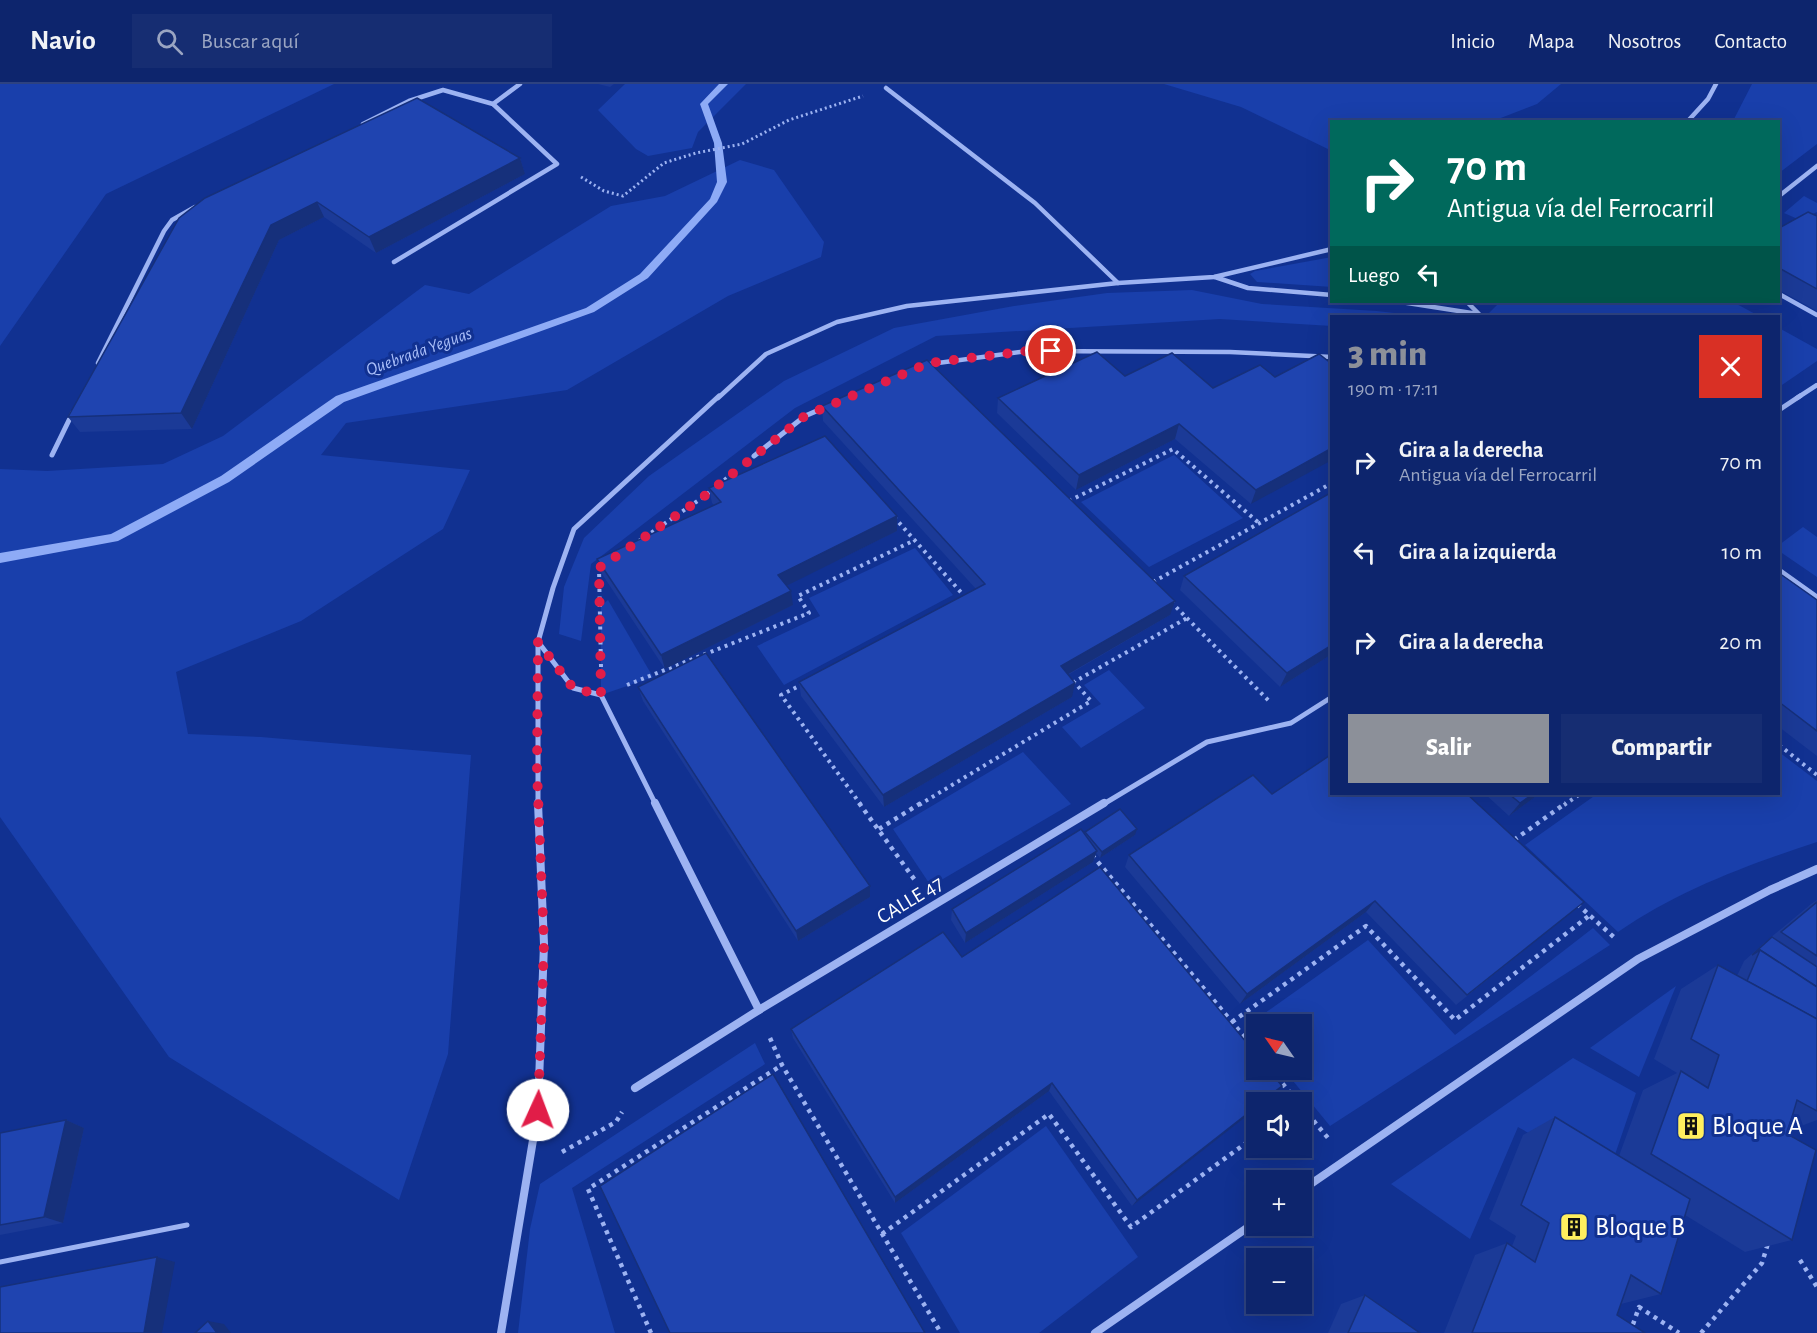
<!DOCTYPE html>
<html lang="es">
<head>
<meta charset="utf-8">
<style>
  :root { --surface:#0d256d; --page:#162d72; --text:#f1f3f6; --muted:#9aa5c2; --line:#2d4280; --accent:#8c9099 }
  body { margin:0; font-family:"Alegreya Sans",sans-serif; background:var(--page); color:var(--text); height:100vh; display:flex; flex-direction:column; font-size:22px; white-space:nowrap }
  * { box-sizing:border-box; margin:0 }
  p { font-size:20px; color:var(--muted) }
  .icon { flex:none; width:33px; height:33px; fill:none; stroke:currentColor; stroke-width:2; stroke-linecap:round; stroke-linejoin:round }
  .map { position:relative; flex:1; overflow:hidden }
  .drawer { position:absolute; left:1330px; top:231px; width:450px; height:480px; display:flex; flex-direction:column; background:var(--surface); border-radius:0px; box-shadow:0 6px 24px #0002,0 0 0 2px var(--line) }
  .drawer>* { flex:none }
  .top-card { position:absolute; left:1330px; top:36px; width:450px; height:183px; border-radius:0px; box-shadow:0 6px 24px #0002,0 0 0 2px var(--line); background:#00695c; color:#fff; overflow:hidden }
  .needle { width:39px; rotate:304deg }
  .fabs { position:absolute; left:1246px; top:930px; display:grid; gap:12px }
  .fabs a { display:grid; place-items:center; width:66px; height:66px; border-radius:0px; background:var(--surface); box-shadow:0 6px 24px #0002,0 0 0 2px var(--line); font-size:30px }
  .pin { position:absolute; display:grid; place-items:center; width:51px; height:51px; color:#fff; margin:-26px; border:3px solid #fff; border-radius:50%; box-shadow:0 2px 6px #0007 }
  .me { position:absolute; width:66px; margin:-33px; rotate:2deg; stroke-linejoin:round; filter:drop-shadow(0 0 4px #0008) }
  .turn { display:flex; align-items:center; gap:21px; height:126px; padding:0 18px; font-size:27px }
  .turn .icon { width:78px; height:78px; stroke-width:2.5 }
  .turn b { display:block; font-size:42px; line-height:51px }
  .then { display:flex; align-items:center; height:57px; padding:0 18px; background:#0003; gap:12px; font-size:22px }
  .round { display:grid; place-items:center; flex:none; width:63px; height:63px; border-radius:0px; background:var(--page) }
  .headline { display:flex; align-items:center; justify-content:space-between; height:102px; padding:0 18px }
  h1 { font-size:36px; font-weight:800; line-height:45px; color:var(--accent) }
  .button { display:flex; gap:12px; margin-top:auto; padding:12px 18px }
  .button a { flex:1; height:69px; border-radius:0px; background:var(--accent); color:#fff; font-size:24px; font-weight:800; line-height:69px; text-align:center }
  .button a+a { background:var(--page); color:var(--text) }
  ul { padding:0; list-style:none }
  li { display:flex; align-items:center; gap:18px; height:90px; padding:0 18px }
  li div { flex:1 }
  li b { display:block; font-size:22px }
  li em { font-style:normal }
  header { display:flex; align-items:center; gap:36px; box-sizing:border-box; height:84px; padding:0 30px; background:var(--surface); border-bottom:2px solid var(--line) }
  header strong { font-size:28px }
  nav { display:flex; gap:33px; margin-inline-start:auto; font-size:21px }
  .search { width:420px; height:54px; background:var(--page); display:flex; align-items:center; gap:15px; box-sizing:border-box; padding:0 21px; border-radius:0px; color:var(--muted); font-size:22px }
  .map>svg:first-child { display:block }
  .green { fill:#193fab }
  .lines { fill:none; stroke-linecap:round; stroke-linejoin:round }
  .stream { fill:#8eabf6; fill-rule:evenodd }
  .path-far2 { stroke:#9db3f2; stroke-width:3; stroke-dasharray:2 3; stroke-linecap:butt }
  .path-far1 { stroke:#9db3f2; stroke-width:4; stroke-dasharray:3 4.5; stroke-linecap:butt }
  .path { stroke:#9db3f2; stroke-width:4.5; stroke-dasharray:4 5; stroke-linecap:butt }
  .lane { stroke:#9db3f2; stroke-width:5 }
  .street-far2 { stroke:#9db3f2; stroke-width:4.5 }
  .street-far1 { stroke:#9db3f2; stroke-width:5 }
  .street { stroke:#9db3f2; stroke-width:8 }
  .wall { fill:#1b3a97 }
  .shaded-wall { fill:#16307b }
  .building { fill:#1f44b0; stroke:#16307b; stroke-width:1.5 }
  .route { stroke:#e11d48; stroke-width:10; stroke-dasharray:0 18 }
  .labels { text-anchor:middle; dominant-baseline:central; stroke-width:6; stroke-linejoin:round; paint-order:stroke }
  .far-water-label { font-size:18px; font-style:italic; fill:#a9bef9; stroke:#113191 }
  .street-label { font-size:21px; fill:#fff; stroke:#113191 }
  .near-poi-label { font-size:26px; fill:#fff; stroke:#113191; text-anchor:start }
</style>
</head>
<body>
<header>
<strong>Navio</strong>
<div class="search"><svg class="icon" aria-label="search" viewBox="0 0 24 24"><circle cx="10" cy="10" r="6"/><path d="M15 15l6 6"/></svg>Buscar aquí</div>
<nav><a>Inicio</a><a>Mapa</a><a>Nosotros</a><a>Contacto</a></nav>
</header>
<div class="map">
<svg width="1817" height="1249" viewBox="0 0 1817 1249">
  <rect width="100%" height="100%" fill="#113191"/>
  <!-- green -->
  <g class="green">
    <path d="M 0,0 L 334,0 L 106,110 L 0,262 Z"/>
    <path d="M 625,0 L 746,0 L 698,48 L 692,64 L 648,72 L 636,65 L 598,26 Z"/>
    <path d="M 1164,0 L 1561,0 L 1537,20 L 1493,37 L 1332,38 L 1332,67 L 1241,23 Z"/>
    <path d="M 1752,0 L 1817,0 L 1817,60 L 1779,89 L 1779,38 L 1733,37 Z"/>
    <path d="M 740,76 L 774,86 L 824,158 L 821,173 L 728,212 L 567,306 L 346,339 L 321,371 L 470,386 L 443,445 L 301,537 L 176,588 L 188,650 L 261,653 L 471,671 L 448,970 L 399,1116 L 169,973 L 0,733 L 0,385 L 47,387 L 163,380 L 223,352 L 425,201 L 469,210 L 611,122 L 665,112 Z"/>
    <path d="M 1804,112 L 1817,119 L 1817,128 L 1800,136 L 1784,129 Z"/>
    <path d="M 1332,173 L 1332,203 L 1257,198 L 1250,190 L 1255,187 Z"/>
    <path d="M 1192,206 L 1262,220 L 1377,227 L 1420,232 L 1332,232 L 1332,242 L 1220,235 L 936,252 L 795,324 L 591,480 L 581,557 L 559,550 L 564,503 L 584,454 L 649,392 L 784,297 L 894,244 L 1014,222 L 1107,209 Z"/>
    <path d="M 1500,218 L 1733,218 L 1759,232 L 1486,232 Z"/>
    <path d="M 1779,244 L 1817,265 L 1817,277 L 1779,303 Z"/>
    <path d="M 1174,371 L 1243,434 L 1149,483 L 1081,418 Z"/>
    <path d="M 1803,443 L 1817,453 L 1817,493 L 1779,467 L 1779,461 Z"/>
    <path d="M 915,464 L 953,511 L 784,601 L 757,562 L 820,532 L 809,514 Z"/>
    <path d="M 608,516 L 653,593 L 601,611 L 601,522 Z"/>
    <path d="M 1109,586 L 1145,624 L 1081,664 L 1062,643 L 1101,620 L 1084,601 Z"/>
    <path d="M 1023,668 L 1071,720 L 931,802 L 893,745 Z"/>
    <path d="M 1779,668 L 1817,697 L 1817,758 C 1747,781 1679,806 1618,848 L 1525,761 L 1597,710 L 1779,710 Z"/>
    <path d="M 1593,844 L 1610,861 L 1330,1042 L 1284,986 L 1302,986 L 1302,940 L 1257,940 L 1257,952 L 1248,941 L 1368,856 L 1455,951 Z"/>
    <path d="M 1676,902 L 1639,993 L 1590,964 Z"/>
    <path d="M 755,959 L 765,980 L 572,1104 L 615,1249 L 518,1249 L 530,1145 L 540,1100 Z"/>
    <path d="M 1573,974 L 1636,1009 L 1607,1094 L 1518,1043 L 1470,1155 L 1391,1100 Z"/>
    <path d="M 1046,1042 L 1138,1173 L 1039,1249 L 960,1249 L 901,1149 Z"/>
  </g>
  <g class="lines">
    <!-- stream -->
    <path class="stream" d="M 719,0 L 728,0 L 708,20 L 722,59 L 727,98 L 717,118 L 648,194 L 594,228 L 344,318 L 229,398 L 118,457 L 0,479 L 0,469 L 111,450 L 221,392 L 336,312 L 586,224 L 640,190 L 710,115 L 717,98 L 714,59 L 700,20 Z"/>
    <!-- path-far2 -->
    <path class="path-far2" d="M 581,93 L 604,107 L 623,112 L 664,79 L 696,69 L 742,60 L 789,36 L 863,12"/>
    <!-- path-far1 -->
    <g class="path-far1">
      <path d="M 1069,417 L 1173,365 L 1259,439"/>
      <path d="M 894,433 L 966,514"/>
      <path d="M 639,457 L 702,414 L 733,389"/>
      <path d="M 1153,498 L 1332,399"/>
      <path d="M 1171,518 L 1269,617"/>
      <path d="M 601,583 L 599,484 L 603,481"/>
      <path d="M 803,600 L 781,611 L 861,721"/>
      <path d="M 627,601 L 809,529 L 798,512 L 915,456"/>
      <path d="M 1779,661 L 1817,691"/>
      <path d="M 919,721 L 1091,617 L 1074,598 L 1187,534"/>
      <path d="M 1564,721 L 1580,710"/>
    </g>
    <!-- path -->
    <g class="path">
      <path d="M 859,719 L 917,799"/>
      <path d="M 879,745 L 921,719"/>
      <path d="M 1514,756 L 1566,719"/>
      <path d="M 1092,771 L 1257,968"/>
      <path d="M 1577,820 L 1616,855"/>
      <path d="M 1232,938 L 1366,842 L 1455,936 L 1590,831"/>
      <path d="M 770,954 L 782,981 L 941,1249"/>
      <path d="M 1271,986 L 1298,1018"/>
      <path d="M 1302,1023 L 1328,1054"/>
      <path d="M 562,1068 L 616,1038 L 622,1028"/>
      <path d="M 882,1150 L 1049,1030 L 1131,1143 L 1257,1051"/>
      <path d="M 1800,1176 L 1817,1203"/>
      <path d="M 651,1249 L 588,1105 L 782,981"/>
      <path d="M 1630,1249 L 1639,1223 L 1679,1249"/>
      <path d="M 1701,1249 L 1762,1179 L 1768,1159"/>
    </g>
    <!-- lane -->
    <path class="lane" d="M 0,1178 L 187,1141"/>
    <!-- street-far2 -->
    <g class="street-far2">
      <path d="M 886,4 L 1035,119 L 1118,199"/>
      <path d="M 493,20 L 520,0"/>
      <path d="M 1687,38 L 1708,15 L 1716,0"/>
      <path d="M 363,40 L 409,17 L 443,6 L 493,20 L 557,80 L 394,178"/>
      <path d="M 1779,112 L 1817,82"/>
      <path d="M 1215,193 L 1248,204 L 1332,211"/>
      <path d="M 1779,210 L 1817,231"/>
      <path d="M 1401,218 L 1478,230"/>
      <path d="M 1467,218 L 1479,230"/>
      <path d="M 98,279 L 164,147 L 172,136 L 195,123"/>
      <path d="M 923,281 L 1028,267 L 1230,268 L 1332,273"/>
      <path d="M 718,314 L 766,270 L 837,238 L 907,222 L 1118,199 L 1214,193 L 1332,165"/>
      <path d="M 1797,314 L 1817,301"/>
    </g>
    <!-- street-far1 -->
    <g class="street-far1">
      <path d="M 1779,326 L 1800,312"/>
      <path d="M 52,371 L 73,328"/>
      <path d="M 754,372 L 805,332 L 828,322"/>
      <path d="M 1779,486 L 1817,513"/>
      <path d="M 539,559 L 573,604 L 601,611 L 656,721"/>
      <path d="M 538,721 L 538,558 L 553,504 L 574,445 L 719,312"/>
      <path d="M 1102,721 L 1207,658 L 1291,639 L 1332,613"/>
    </g>
    <!-- street -->
    <g class="street">
      <path d="M 655,719 L 759,926"/>
      <path d="M 635,1004 L 759,926 L 1104,719"/>
      <path d="M 1302,1106 L 1638,875 L 1770,806 L 1817,785"/>
      <path d="M 501,1249 L 538,1026 L 544,860 L 538,719"/>
      <path d="M 1095,1249 L 1257,1137"/>
    </g>
  </g>
  <!-- wall -->
  <g class="wall">
    <path d="M 598,0 L 614,0 L 610,3 Z"/>
    <path d="M 520,74 L 525,90 L 376,169 L 324,133 L 279,156 L 192,345 L 80,348 L 68,333 L 179,134 Z"/>
    <path d="M 1817,132 L 1817,227 L 1779,206 L 1779,144 Z"/>
    <path d="M 1319,270 L 1251,420 L 1175,355 L 1076,406 L 997,329 L 998,314 L 1125,292 L 1213,304 L 1275,293 Z"/>
    <path d="M 822,322 L 1170,531 L 1068,591 L 1072,613 L 884,723 L 801,612 L 799,598 L 976,505 L 823,337 Z"/>
    <path d="M 709,404 L 897,447 L 787,501 L 793,521 L 665,585 L 602,490 L 597,475 L 714,421 L 712,419 Z"/>
    <path d="M 1332,408 L 1332,570 L 1280,603 L 1180,506 L 1184,492 Z"/>
    <path d="M 1779,489 L 1817,516 L 1817,672 L 1779,643 Z"/>
    <path d="M 638,603 L 870,802 L 870,813 L 798,857 L 643,617 Z"/>
    <path d="M 1272,710 L 1584,818 L 1456,921 L 1366,828 L 1240,920 L 1125,783 L 1129,771 Z"/>
    <path d="M 1485,710 L 1539,710 L 1509,732 Z"/>
    <path d="M 1085,748 L 1135,751 L 1100,774 L 1096,769 L 1093,778 L 965,859 L 951,836 L 952,825 L 1085,750 Z"/>
    <path d="M 1817,816 L 1817,1036 L 1788,1047 L 1787,1050 L 1792,1156 L 1745,1168 L 1685,1131 L 1661,1210 L 1621,1220 L 1617,1231 L 1645,1249 L 1444,1249 L 1475,1171 L 1507,1159 L 1512,1162 L 1516,1152 L 1489,1135 L 1523,1051 L 1555,1033 L 1619,1072 L 1643,1006 L 1677,989 L 1654,975 L 1681,905 L 1718,881 L 1737,892 L 1744,877 L 1764,859 L 1811,820 Z"/>
    <path d="M 962,873 L 1275,1010 L 1264,1018 L 1257,1018 L 1132,1122 L 1049,1007 L 895,1119 L 793,954 L 791,945 Z"/>
    <path d="M 66,1036 L 84,1044 L 63,1139 L 0,1151 L 0,1049 Z"/>
    <path d="M 1365,1211 L 1420,1249 L 1328,1249 L 1341,1220 Z"/>
  </g>
  <!-- shaded-wall -->
  <g class="shaded-wall">
    <path d="M 520,74 L 525,90 L 376,169 L 369,153 Z"/>
    <path d="M 317,118 L 324,133 L 279,156 L 192,345 L 181,329 L 271,141 Z"/>
    <path d="M 1179,340 L 1175,355 L 1076,406 L 1079,391 Z"/>
    <path d="M 1332,364 L 1332,376 L 1251,420 L 1256,406 Z"/>
    <path d="M 897,432 L 897,447 L 780,505 L 778,491 Z"/>
    <path d="M 791,507 L 793,521 L 665,585 L 661,571 Z"/>
    <path d="M 1175,517 L 1170,531 L 1058,596 L 1061,582 Z"/>
    <path d="M 1332,561 L 1332,570 L 1280,603 L 1287,589 Z"/>
    <path d="M 1075,599 L 1072,613 L 884,723 L 883,711 Z"/>
    <path d="M 1533,710 L 1539,710 L 1509,732 L 1520,719 Z"/>
    <path d="M 1137,745 L 1135,751 L 1100,774 L 1102,768 Z"/>
    <path d="M 1097,767 L 1093,778 L 965,859 L 966,849 Z"/>
    <path d="M 870,802 L 870,813 L 798,857 L 796,847 Z"/>
    <path d="M 1375,817 L 1366,828 L 1240,920 L 1247,910 Z"/>
    <path d="M 1052,999 L 1049,1007 L 895,1119 L 895,1113 Z"/>
    <path d="M 1282,1002 L 1275,1010 L 1264,1018 L 1261,1018 Z"/>
    <path d="M 1257,1022 L 1257,1024 L 1132,1122 L 1137,1116 Z"/>
    <path d="M 66,1036 L 84,1044 L 63,1139 L 44,1133 Z"/>
    <path d="M 157,1173 L 175,1178 L 162,1249 L 144,1249 Z"/>
    <path d="M 208,1237 L 224,1240 L 231,1249 L 217,1249 Z"/>
  </g>
  <!-- building -->
  <g class="building">
    <path d="M 417,14 L 520,74 L 369,153 L 317,118 L 271,141 L 181,329 L 68,333 L 179,134 L 205,114 Z"/>
    <path d="M 1808,128 L 1817,132 L 1817,205 L 1779,184 L 1779,144 Z"/>
    <path d="M 1097,268 L 1125,292 L 1172,269 L 1213,304 L 1260,281 L 1275,293 L 1319,270 L 1332,280 L 1332,364 L 1256,406 L 1179,340 L 1079,391 L 998,314 Z"/>
    <path d="M 927,276 L 1175,517 L 1061,582 L 1075,599 L 883,711 L 799,598 L 985,500 L 822,322 Z"/>
    <path d="M 825,352 L 897,432 L 778,491 L 791,507 L 661,571 L 597,475 L 721,418 L 709,404 Z"/>
    <path d="M 1332,408 L 1332,561 L 1287,589 L 1184,492 Z"/>
    <path d="M 1779,489 L 1817,516 L 1817,647 L 1779,618 Z"/>
    <path d="M 706,569 L 870,802 L 796,847 L 638,603 Z"/>
    <path d="M 1332,670 L 1332,710 L 1467,710 L 1584,818 L 1467,911 L 1375,817 L 1247,910 L 1129,771 L 1253,691 L 1272,710 Z"/>
    <path d="M 1509,710 L 1533,710 L 1520,719 Z"/>
    <path d="M 1120,725 L 1137,745 L 1102,768 L 1085,748 Z"/>
    <path d="M 1081,745 L 1097,767 L 966,849 L 952,825 Z"/>
    <path d="M 1100,783 L 1257,971 L 1257,986 L 1269,986 L 1282,1002 L 1261,1018 L 1257,1018 L 1257,1022 L 1137,1116 L 1052,999 L 895,1113 L 791,945 L 943,848 L 962,873 Z"/>
    <path d="M 1817,818 L 1817,872 L 1781,848 Z"/>
    <path d="M 1772,853 L 1817,883 L 1817,903 L 1760,866 L 1752,871 Z"/>
    <path d="M 1760,866 L 1817,903 L 1817,935 L 1747,897 Z"/>
    <path d="M 1718,881 L 1817,935 L 1817,1027 L 1797,1016 L 1787,1050 L 1816,1066 L 1792,1156 L 1651,1070 L 1681,987 L 1708,1004 L 1719,971 L 1691,955 Z"/>
    <path d="M 773,990 L 925,1249 L 670,1249 L 600,1102 Z"/>
    <path d="M 1555,1033 L 1690,1115 L 1661,1210 L 1631,1191 L 1617,1231 L 1645,1249 L 1472,1249 L 1507,1159 L 1535,1178 L 1549,1139 L 1521,1121 Z"/>
    <path d="M 66,1036 L 44,1133 L 0,1141 L 0,1049 Z"/>
    <path d="M 157,1173 L 144,1249 L 0,1249 L 0,1203 Z"/>
    <path d="M 1365,1211 L 1420,1249 L 1348,1249 Z"/>
    <path d="M 208,1237 L 217,1249 L 195,1249 Z"/>
  </g>
  <g class="lines">
    <!-- route -->
    <path class="route" d="M 538,1026 L 544,860 L 537,687 L 538,558 L 573,604 L 601,611 L 599,484 L 702,414 L 805,332 L 929,279 L 1028,267 L 1051,267"/>
  </g>
  <!-- icons -->
  <defs>
    <g id="building-square" transform="scale(1.5)"><rect x="-9" y="-9" width="18" height="18" rx="4" fill="#ffef5e" stroke="#113191"/><path d="M-4-6H4V6H1V3H-1V6H-4ZM-2.5-4.3h1.7v1.8h-1.7ZM.8-4.3h1.7v1.8H.8ZM-2.5-1h1.7V.8h-1.7ZM.8-1h1.7V.8H.8Z" fill="#111"/></g>
  </defs>
  <g fill-rule="evenodd">
    <use href="#building-square" x="1691" y="1042"/>
    <use href="#building-square" x="1574" y="1143"/>
  </g>
  <g class="labels">
    <!-- far-water labels -->
    <g class="far-water-label">
      <text transform="translate(419 268) rotate(-20)">Quebrada Yeguas</text>
    </g>
    <!-- street labels -->
    <g class="street-label">
      <text transform="translate(910 816) rotate(-31)">CALLE 47</text>
    </g>
    <!-- near-poi labels -->
    <g class="near-poi-label">
      <text x="1712" y="1042">Bloque A</text>
      <text x="1595" y="1143">Bloque B</text>
    </g>
  </g>
</svg>
<div class="fabs">
<a><svg class="needle" viewBox="-14 -14 28 28"><path d="M0-13l5 13h-10z" fill="#e53935"/><path d="M0 13l5-13h-10z" fill="#9aa5c2"/></svg></a>
<a><svg class="icon" aria-label="sound" viewBox="0 0 24 24"><path d="M4 9h4l5-4v14l-5-4H4zM17 9q2 3 0 6"/></svg></a>
<a>+</a>
<a>−</a>
</div>
<div class="pin" style="left:1051px;top:267px;background:#d93025"><svg class="icon" aria-label="arrive" viewBox="0 0 24 24"><path d="M6 21V4h12l-3 4 3 4H6"/></svg></div>
<svg class="me" style="left:538px;top:1026px" viewBox="-20 -20 40 40"><circle r="19" fill="#fff"/><path d="M0-13L10 11 0 6-10 11z" fill="#e11d48"/></svg>
<div class="top-card">
<div class="turn"><svg class="icon" aria-label="right" viewBox="0 0 24 24"><path d="M7 20v-9h11M14 6l5 5-5 5"/></svg><div><b>70 m</b>Antigua vía del Ferrocarril</div></div>
<div class="then">Luego<svg class="icon" aria-label="left" viewBox="0 0 24 24"><path d="M17 20v-9H6M10 6l-5 5 5 5"/></svg></div>
</div>
<section class="drawer">
<div class="headline"><div><h1>3 min</h1><p>190 m · 17:11</p></div><a class="round" style="background:#d93025;color:#fff"><svg class="icon" aria-label="close" viewBox="0 0 24 24"><path d="M6 6l12 12M18 6L6 18"/></svg></a></div>
<ul>
<li><svg class="icon" aria-label="right" viewBox="0 0 24 24"><path d="M7 20v-9h11M14 6l5 5-5 5"/></svg><div><b>Gira a la derecha</b><p>Antigua vía del Ferrocarril</p></div><em>70 m</em></li>
<li><svg class="icon" aria-label="left" viewBox="0 0 24 24"><path d="M17 20v-9H6M10 6l-5 5 5 5"/></svg><div><b>Gira a la izquierda</b></div><em>10 m</em></li>
<li><svg class="icon" aria-label="right" viewBox="0 0 24 24"><path d="M7 20v-9h11M14 6l5 5-5 5"/></svg><div><b>Gira a la derecha</b></div><em>20 m</em></li>
</ul>
<div class="button"><a>Salir</a><a>Compartir</a></div>
</section>
</div>
</body>
</html>
